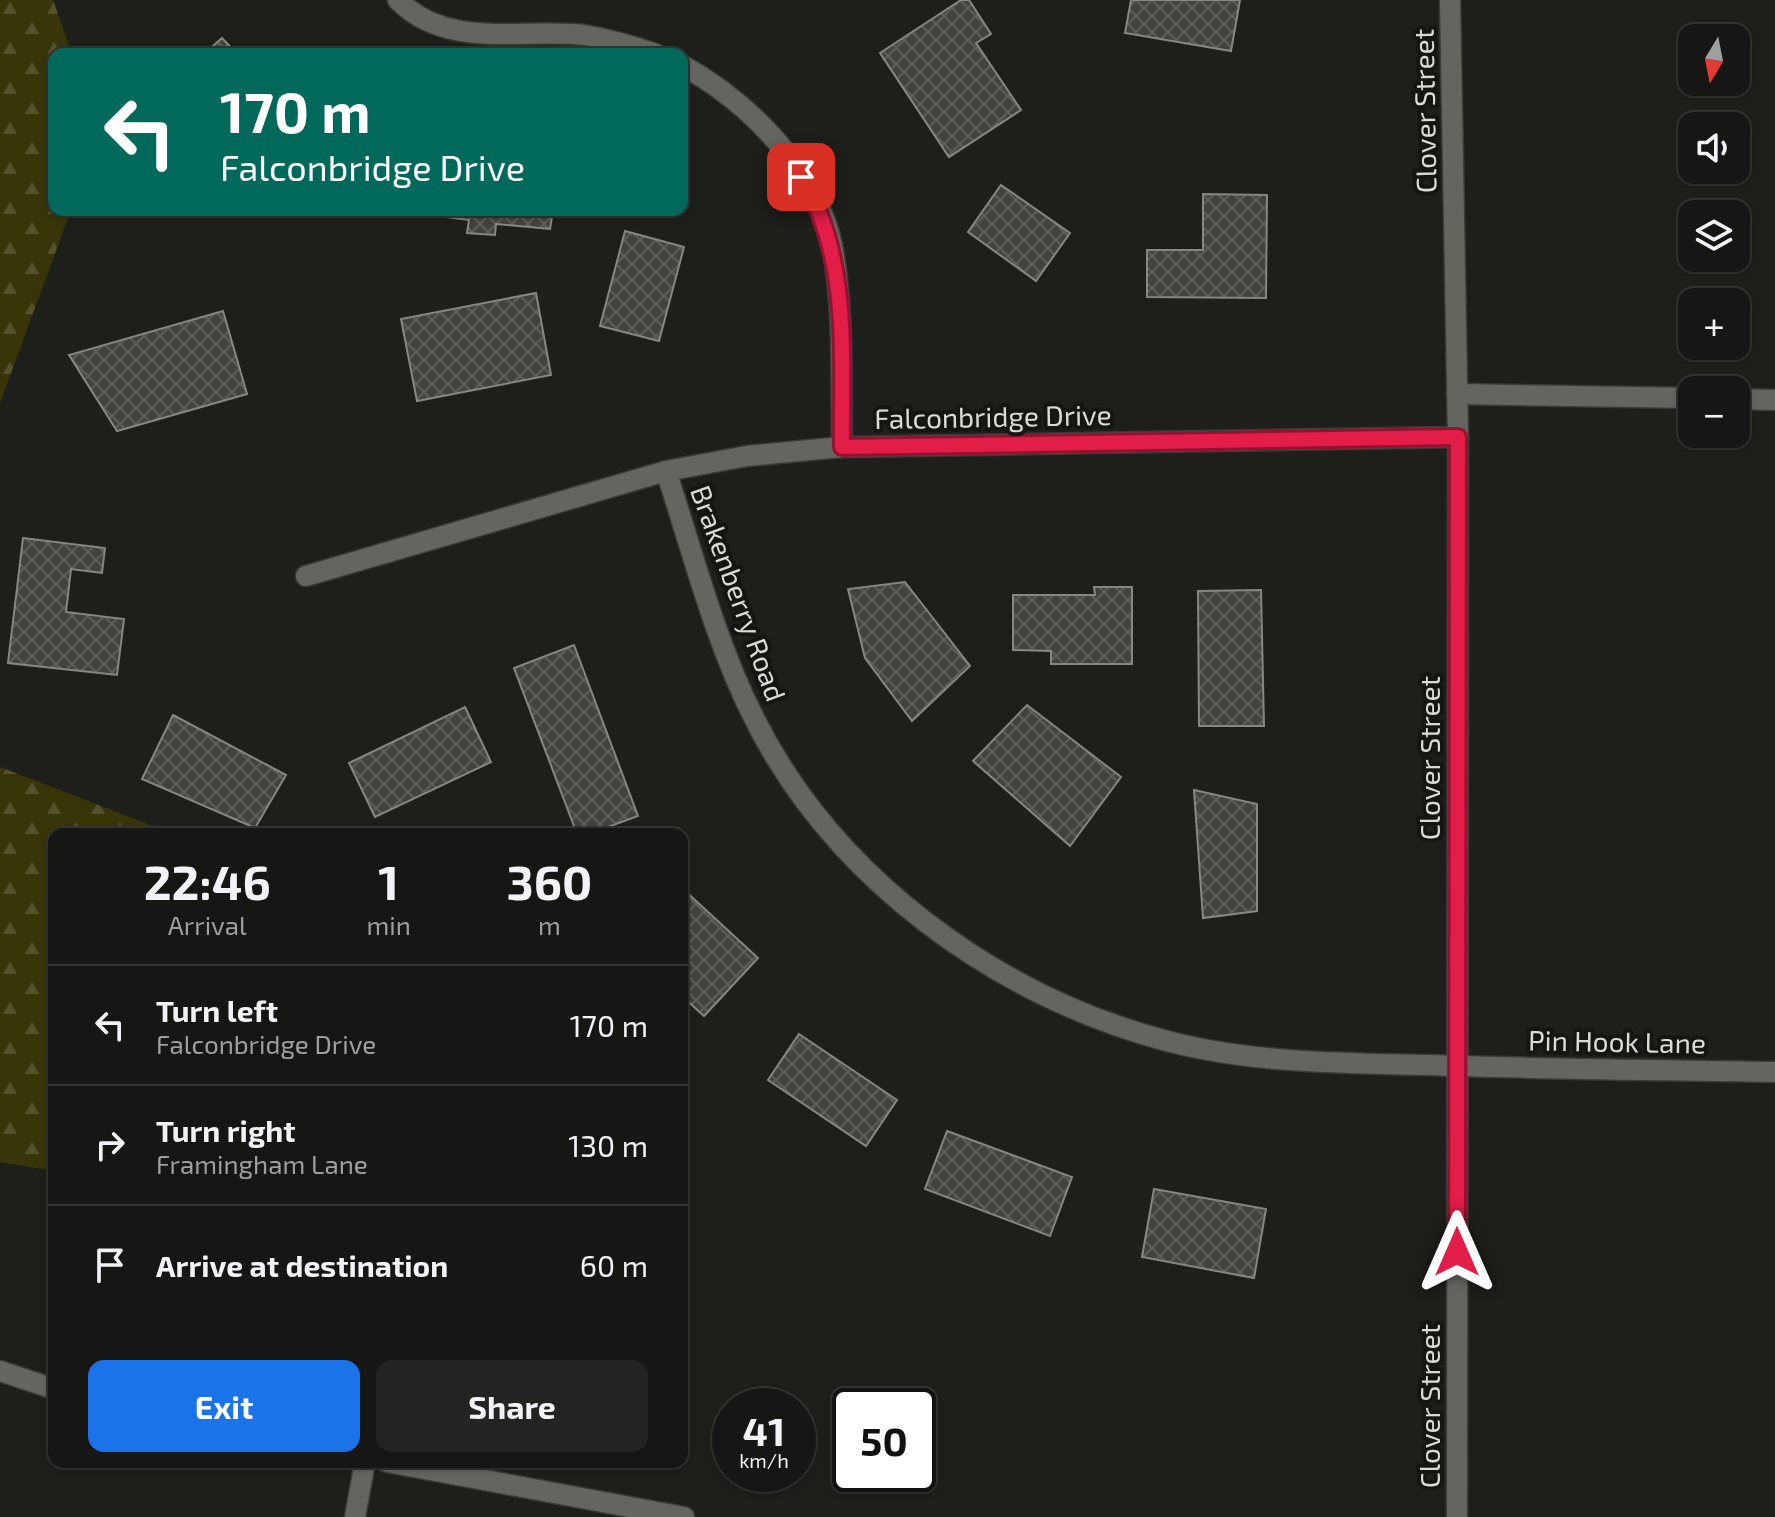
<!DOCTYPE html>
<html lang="en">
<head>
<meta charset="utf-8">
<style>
  :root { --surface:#161614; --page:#232322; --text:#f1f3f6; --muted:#9e9fa0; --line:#353534; --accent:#1a73e8 }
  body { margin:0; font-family:"Exo 2",sans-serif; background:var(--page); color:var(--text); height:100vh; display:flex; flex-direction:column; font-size:30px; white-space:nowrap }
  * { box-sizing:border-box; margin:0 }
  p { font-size:26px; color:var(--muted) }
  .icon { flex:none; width:44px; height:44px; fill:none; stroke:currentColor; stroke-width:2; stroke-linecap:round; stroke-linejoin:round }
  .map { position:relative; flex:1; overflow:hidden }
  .side { position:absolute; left:48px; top:828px; width:640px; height:640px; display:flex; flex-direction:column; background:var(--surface); border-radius:16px; box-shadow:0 2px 6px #0004,0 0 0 2px var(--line) }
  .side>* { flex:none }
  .top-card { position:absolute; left:48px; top:48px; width:640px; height:168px; border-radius:16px; box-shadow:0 2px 6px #0004,0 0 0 2px var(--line); background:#00695c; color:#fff; overflow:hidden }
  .needle { width:52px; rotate:190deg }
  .buttons { position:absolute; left:1678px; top:24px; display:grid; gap:16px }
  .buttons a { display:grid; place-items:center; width:72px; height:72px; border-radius:16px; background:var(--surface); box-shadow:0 2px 6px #0004,0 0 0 2px var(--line); font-size:40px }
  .speed { position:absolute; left:712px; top:1388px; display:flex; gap:16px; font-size:40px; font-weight:700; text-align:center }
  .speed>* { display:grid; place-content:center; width:104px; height:104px; border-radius:50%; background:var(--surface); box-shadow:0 2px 6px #0004,0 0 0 2px var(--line); line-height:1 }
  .speed small { font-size:20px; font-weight:400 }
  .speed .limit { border:4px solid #111; border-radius:12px; background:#fff; color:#111 }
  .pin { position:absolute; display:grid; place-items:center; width:68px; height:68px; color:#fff; margin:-34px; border-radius:16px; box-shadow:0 4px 12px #0006 }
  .me { position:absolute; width:88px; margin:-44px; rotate:0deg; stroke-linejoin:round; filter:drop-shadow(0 0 6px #0008) }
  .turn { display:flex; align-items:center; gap:28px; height:168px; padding:0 40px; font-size:36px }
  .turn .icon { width:104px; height:104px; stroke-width:2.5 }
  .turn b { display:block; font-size:56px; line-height:68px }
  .eta { display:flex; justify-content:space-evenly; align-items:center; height:136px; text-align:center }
  .eta b { font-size:48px; font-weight:700; line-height:56px }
  .cta { display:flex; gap:16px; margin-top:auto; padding:16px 40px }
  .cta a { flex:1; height:92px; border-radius:16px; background:var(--accent); color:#fff; font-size:32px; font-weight:700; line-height:92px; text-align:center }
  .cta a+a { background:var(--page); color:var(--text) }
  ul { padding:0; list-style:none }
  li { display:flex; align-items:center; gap:24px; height:120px; padding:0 40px; border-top:2px solid var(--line) }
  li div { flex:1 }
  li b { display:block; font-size:30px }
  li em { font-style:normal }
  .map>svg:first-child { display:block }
  .forest { fill:url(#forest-firs) }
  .building { fill:url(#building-cross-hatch); stroke:#878782; stroke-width:2 }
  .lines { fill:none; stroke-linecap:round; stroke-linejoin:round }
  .street-casing { stroke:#3a3a37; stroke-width:23 }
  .secondary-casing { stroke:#3a3a37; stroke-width:23 }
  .street { stroke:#656560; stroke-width:20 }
  .secondary { stroke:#656560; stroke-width:20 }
  .route-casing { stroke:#92132f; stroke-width:20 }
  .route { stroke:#e11d48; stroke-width:14 }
  .labels { text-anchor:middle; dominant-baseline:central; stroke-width:8; stroke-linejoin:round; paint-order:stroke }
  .street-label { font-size:28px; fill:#dadad7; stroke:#151511 }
</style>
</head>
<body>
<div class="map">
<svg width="1775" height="1517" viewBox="0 0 1775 1517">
  <defs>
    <pattern id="forest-firs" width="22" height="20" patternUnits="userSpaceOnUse" patternTransform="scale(2)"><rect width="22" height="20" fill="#383509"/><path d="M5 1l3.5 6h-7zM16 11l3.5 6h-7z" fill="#54522c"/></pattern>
    <pattern id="building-cross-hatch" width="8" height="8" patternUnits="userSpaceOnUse" patternTransform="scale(2)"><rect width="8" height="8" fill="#42423e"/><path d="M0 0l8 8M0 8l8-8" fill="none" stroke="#5d5d59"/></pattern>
  </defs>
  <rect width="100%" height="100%" fill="#1e1e1a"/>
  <!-- forest -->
  <g class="forest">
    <path d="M 0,0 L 53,0 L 72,54 L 54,54 L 54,210 L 71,210 L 0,403 Z"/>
    <path d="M 0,767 L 174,834 L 54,834 L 54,1171 L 0,1162 Z"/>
  </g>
  <!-- building -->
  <g class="building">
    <path d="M 961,0 L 969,0 L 991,34 L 976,43 L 1021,110 L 949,157 L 880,53 Z"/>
    <path d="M 1131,0 L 1240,0 L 1231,51 L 1125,33 Z"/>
    <path d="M 222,38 L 237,54 L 204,54 Z"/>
    <path d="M 1001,185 L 1070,233 L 1036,281 L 968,232 Z"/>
    <path d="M 1203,194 L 1267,195 L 1266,298 L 1147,297 L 1147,250 L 1203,250 Z"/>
    <path d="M 393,210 L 553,210 L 550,229 L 496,224 L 495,235 L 467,233 L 469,220 Z"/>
    <path d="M 625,231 L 684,247 L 659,341 L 600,326 Z"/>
    <path d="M 536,293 L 551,375 L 417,401 L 401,319 Z"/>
    <path d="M 223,311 L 247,394 L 117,431 L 69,355 Z"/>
    <path d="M 23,538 L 105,548 L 102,573 L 71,569 L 66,612 L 124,619 L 117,675 L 8,663 Z"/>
    <path d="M 905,582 L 970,666 L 912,721 L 865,658 L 848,589 Z"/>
    <path d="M 1094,587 L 1132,587 L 1132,664 L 1051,664 L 1051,651 L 1013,650 L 1013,595 L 1095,595 Z"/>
    <path d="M 1261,590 L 1264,726 L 1199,726 L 1198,591 Z"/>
    <path d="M 574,645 L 638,816 L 589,834 L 577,834 L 514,668 Z"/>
    <path d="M 1027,705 L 1121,777 L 1070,846 L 973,761 Z"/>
    <path d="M 465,707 L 491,762 L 375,817 L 349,763 Z"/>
    <path d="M 173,715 L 286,775 L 255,828 L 142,779 Z"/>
    <path d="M 1194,790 L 1257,804 L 1257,911 L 1203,918 Z"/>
    <path d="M 682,888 L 758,958 L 704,1016 L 682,996 Z"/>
    <path d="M 799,1034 L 897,1100 L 866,1146 L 768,1080 Z"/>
    <path d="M 947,1131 L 1072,1177 L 1050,1236 L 925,1189 Z"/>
    <path d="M 1154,1189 L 1266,1209 L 1254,1278 L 1142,1257 Z"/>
  </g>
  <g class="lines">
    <!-- street casing -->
    <g class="street-casing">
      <g id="street">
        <path d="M 398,0 C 447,50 522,28 584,35 C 609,39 633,46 656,54"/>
        <path d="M 682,65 C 750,103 818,171 833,250 C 844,314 841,382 842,447"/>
        <path d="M 1457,394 L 1692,398"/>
        <path d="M 1736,399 L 1775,400"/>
        <path d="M 666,471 C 693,553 715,641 754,718 C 834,878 996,996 1167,1041 C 1250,1063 1342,1063 1427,1065 C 1543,1069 1659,1070 1775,1072"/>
        <path d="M 306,576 L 666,471 L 747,456 L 842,447 L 1458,437"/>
        <path d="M 355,1517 L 365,1462"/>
      </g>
    </g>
    <!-- secondary casing -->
    <g class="secondary-casing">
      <g id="secondary">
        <path d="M 1450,0 L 1458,437 L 1457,1517"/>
        <path d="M 0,1371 L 54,1389"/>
        <path d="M 387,1462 L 684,1517"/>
      </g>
    </g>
    <!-- street -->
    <use href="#street" class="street"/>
    <!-- secondary -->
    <use href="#secondary" class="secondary"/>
  </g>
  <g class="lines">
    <!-- route casing -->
    <g class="route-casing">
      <path id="route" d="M 801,177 C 851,257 841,356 842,447 L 1458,437 L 1457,1252"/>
    </g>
    <!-- route -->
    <use href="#route" class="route"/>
  </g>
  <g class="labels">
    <!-- street labels -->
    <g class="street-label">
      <text transform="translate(1424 111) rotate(-91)">Clover Street</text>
      <text transform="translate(993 416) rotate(-1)">Falconbridge Drive</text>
      <text transform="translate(739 593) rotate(70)">Brakenberry Road</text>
      <text transform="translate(1429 758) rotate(-90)">Clover Street</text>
      <text transform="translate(1617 1041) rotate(1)">Pin Hook Lane</text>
      <text transform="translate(1429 1406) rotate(-90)">Clover Street</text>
    </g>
  </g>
</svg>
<div class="buttons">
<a><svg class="needle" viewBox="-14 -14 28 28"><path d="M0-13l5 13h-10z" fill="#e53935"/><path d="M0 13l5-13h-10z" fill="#9e9fa0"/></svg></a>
<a><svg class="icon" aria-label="sound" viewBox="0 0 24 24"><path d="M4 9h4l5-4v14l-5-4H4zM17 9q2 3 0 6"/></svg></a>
<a><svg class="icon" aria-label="layers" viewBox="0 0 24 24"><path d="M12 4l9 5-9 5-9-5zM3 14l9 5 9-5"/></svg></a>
<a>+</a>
<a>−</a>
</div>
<div class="speed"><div>41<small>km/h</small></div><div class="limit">50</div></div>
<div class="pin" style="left:801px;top:177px;background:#d93025"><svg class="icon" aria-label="arrive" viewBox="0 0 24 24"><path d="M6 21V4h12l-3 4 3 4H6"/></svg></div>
<svg class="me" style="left:1457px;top:1252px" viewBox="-20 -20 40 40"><path d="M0-17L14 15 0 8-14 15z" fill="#e11d48" stroke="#fff" stroke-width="4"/></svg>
<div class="top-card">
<div class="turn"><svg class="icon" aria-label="left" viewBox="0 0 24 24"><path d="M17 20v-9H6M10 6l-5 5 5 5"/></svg><div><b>170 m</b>Falconbridge Drive</div></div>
</div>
<section class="side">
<div class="eta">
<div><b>22:46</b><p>Arrival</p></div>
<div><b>1</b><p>min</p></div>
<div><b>360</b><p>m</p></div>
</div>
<ul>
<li><svg class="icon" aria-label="left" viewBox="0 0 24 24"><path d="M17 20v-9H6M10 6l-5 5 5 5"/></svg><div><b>Turn left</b><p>Falconbridge Drive</p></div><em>170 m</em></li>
<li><svg class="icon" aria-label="right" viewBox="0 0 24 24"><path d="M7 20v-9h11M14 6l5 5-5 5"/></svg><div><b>Turn right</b><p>Framingham Lane</p></div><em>130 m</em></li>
<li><svg class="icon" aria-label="arrive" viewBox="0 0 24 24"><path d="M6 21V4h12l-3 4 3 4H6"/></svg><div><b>Arrive at destination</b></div><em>60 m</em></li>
</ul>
<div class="cta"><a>Exit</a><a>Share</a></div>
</section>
</div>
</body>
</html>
